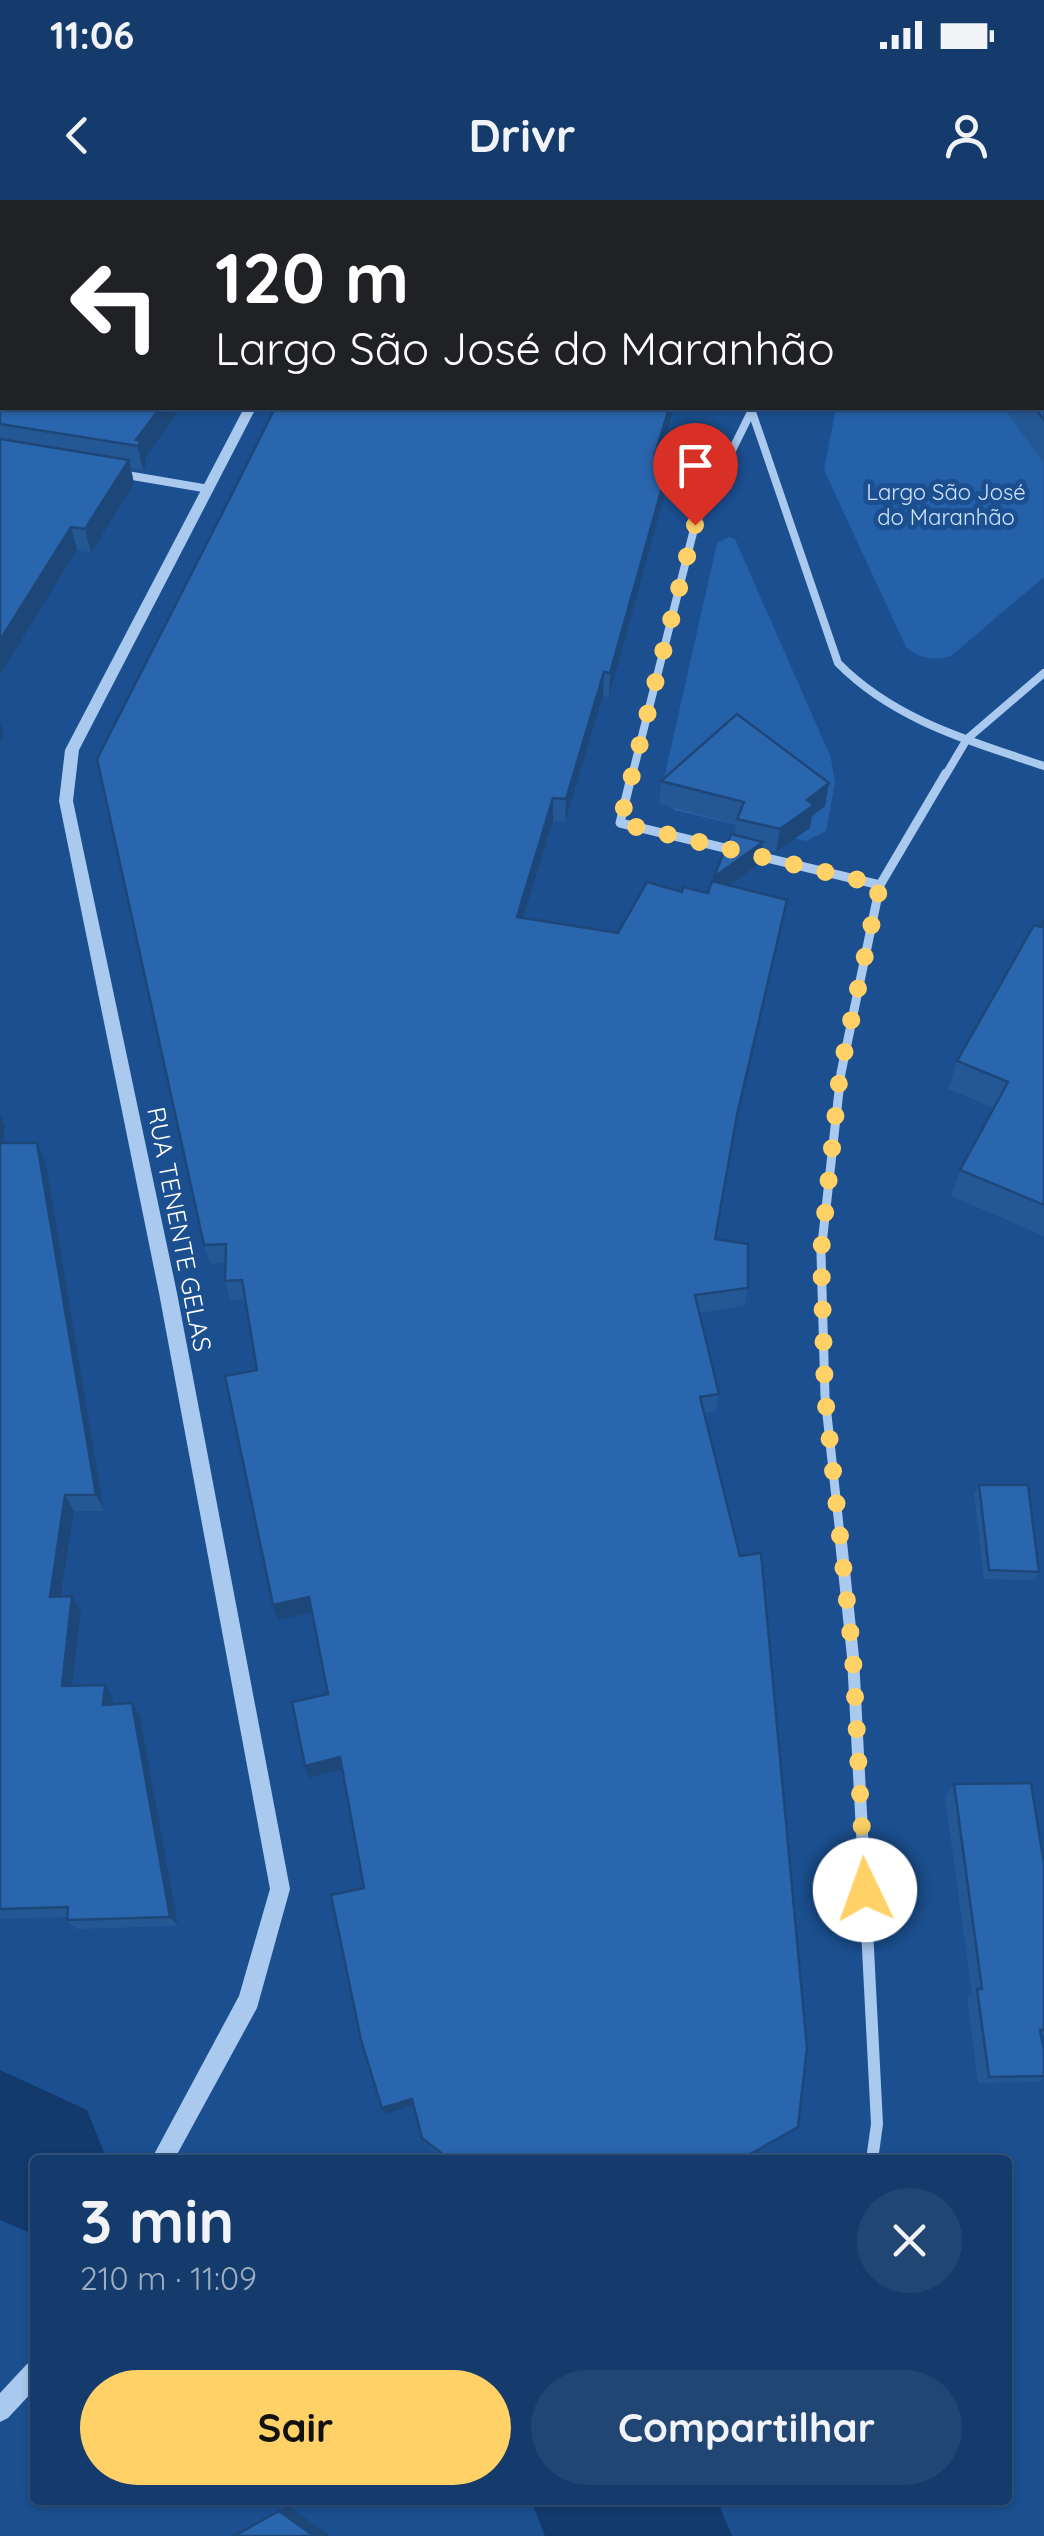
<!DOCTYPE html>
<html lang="pt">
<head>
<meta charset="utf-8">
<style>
  :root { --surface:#143b6b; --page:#214673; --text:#f1f3f6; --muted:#9dadc1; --line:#33557e; --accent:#ffd166 }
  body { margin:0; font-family:Quicksand,sans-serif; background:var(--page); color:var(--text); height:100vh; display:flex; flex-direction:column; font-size:38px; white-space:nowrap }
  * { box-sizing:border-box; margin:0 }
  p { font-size:32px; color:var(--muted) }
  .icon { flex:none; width:55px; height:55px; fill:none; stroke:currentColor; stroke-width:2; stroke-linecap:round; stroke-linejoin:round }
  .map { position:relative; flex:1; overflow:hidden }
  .sheet { position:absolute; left:30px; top:1955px; width:982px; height:350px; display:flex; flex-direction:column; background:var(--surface); border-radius:10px; box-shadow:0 2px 8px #0004,0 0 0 2px var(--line) }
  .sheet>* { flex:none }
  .top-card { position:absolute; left:0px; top:0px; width:1045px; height:210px; box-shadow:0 2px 8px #0004,0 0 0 2px var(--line); background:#202124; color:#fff; overflow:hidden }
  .pin { position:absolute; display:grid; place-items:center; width:85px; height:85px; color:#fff; margin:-102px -42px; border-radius:50% 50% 50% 0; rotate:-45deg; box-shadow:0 0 10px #0007 }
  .pin .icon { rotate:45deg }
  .me { position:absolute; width:110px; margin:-55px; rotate:357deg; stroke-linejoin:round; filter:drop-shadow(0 0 8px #0008) }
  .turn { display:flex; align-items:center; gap:35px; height:210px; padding:0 50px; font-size:45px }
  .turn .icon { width:130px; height:130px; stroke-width:2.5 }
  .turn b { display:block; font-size:70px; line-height:85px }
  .round { display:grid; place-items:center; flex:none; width:105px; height:105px; border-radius:52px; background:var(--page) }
  .head { display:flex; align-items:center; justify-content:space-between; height:170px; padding:0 50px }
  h1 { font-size:60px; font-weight:700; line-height:75px }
  .cta { display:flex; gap:20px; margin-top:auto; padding:20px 50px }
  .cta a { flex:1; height:115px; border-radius:60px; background:var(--accent); color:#111; font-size:40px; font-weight:700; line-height:115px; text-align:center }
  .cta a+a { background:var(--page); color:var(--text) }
  .status { display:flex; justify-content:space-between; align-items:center; height:70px; padding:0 50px; background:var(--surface); direction:ltr }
  .status svg { height:28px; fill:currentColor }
  header { display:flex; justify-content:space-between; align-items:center; height:130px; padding:0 50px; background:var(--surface); font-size:45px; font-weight:700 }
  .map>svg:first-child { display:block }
  .green { fill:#2461a8 }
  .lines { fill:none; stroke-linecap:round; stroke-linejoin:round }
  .river { fill:#123a6d; fill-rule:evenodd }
  .minor-far2 { stroke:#a9c9ee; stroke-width:8 }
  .minor-far1 { stroke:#a9c9ee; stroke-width:9 }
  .minor { stroke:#a9c9ee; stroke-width:12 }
  .tertiary { fill:#a9c9ee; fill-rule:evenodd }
  .wall { fill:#245895 }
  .shaded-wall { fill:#1d4779 }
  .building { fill:#2a66ad; stroke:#1d4779; stroke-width:2.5 }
  .route { stroke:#ffd166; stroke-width:18; stroke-dasharray:0 32.4 }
  .labels { text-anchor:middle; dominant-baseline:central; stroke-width:10; stroke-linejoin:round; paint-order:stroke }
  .far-park-label { font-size:22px; fill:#cfe3fa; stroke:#1b4f8f }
  .street-label { font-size:25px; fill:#fff; stroke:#1b4f8f }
</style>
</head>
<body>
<div class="status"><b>11:06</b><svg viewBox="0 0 49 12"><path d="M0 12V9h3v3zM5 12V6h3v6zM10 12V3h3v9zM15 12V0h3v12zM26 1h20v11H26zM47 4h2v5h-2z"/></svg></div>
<header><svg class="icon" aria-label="back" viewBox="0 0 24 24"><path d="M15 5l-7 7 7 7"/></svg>Drivr<svg class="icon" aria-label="person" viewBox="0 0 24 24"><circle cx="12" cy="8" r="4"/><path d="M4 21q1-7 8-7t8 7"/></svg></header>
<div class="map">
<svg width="1044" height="2336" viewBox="0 0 1044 2336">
  <rect width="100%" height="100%" fill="#1b4f8f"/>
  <!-- green -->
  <g class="green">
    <path d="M 1043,13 L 1044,377 L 951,456 C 934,461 919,459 906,447 L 824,270 L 836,208 L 1042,208 Z"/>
    <path d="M 729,337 L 735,339 L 831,558 L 835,583 L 826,631 L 806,641 L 674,610 L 660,596 L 717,343 Z"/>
  </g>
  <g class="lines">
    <!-- river -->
    <g class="river">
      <path d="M 0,1870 L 87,1910 L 107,1960 L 35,1960 L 35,2035 L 0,2020 Z"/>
      <path d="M 531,2300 L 717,2300 L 732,2336 L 545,2336 Z"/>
    </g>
    <!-- minor-far2 -->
    <g class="minor-far2">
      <path d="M 752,212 L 838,463 C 894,520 970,541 1044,566"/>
      <path d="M 121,274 L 209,289"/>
      <path d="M 632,576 L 695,325 L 753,208"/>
      <path d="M 945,576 L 967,539 L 1044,473"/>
    </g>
    <!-- minor-far1 -->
    <g class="minor-far1">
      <path d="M 632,573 L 620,623 L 880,685"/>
      <path d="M 840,1335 L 825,1196 L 821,1053 L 841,873 L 880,685 L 946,573"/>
    </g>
    <!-- minor -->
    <path class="minor" d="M 840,1332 L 853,1457 L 877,1924 L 872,1960"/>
    <!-- tertiary -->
    <g class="tertiary">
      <rect x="791" y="0" width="10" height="2"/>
      <path d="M 244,208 L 256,208 L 79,550 L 73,601 L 177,1093 L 290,1689 L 257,1808 L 174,1960 L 151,1960 L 239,1796 L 270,1689 L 159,1093 L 59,601 L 65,550 Z"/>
      <path d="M 35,2160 L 35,2189 L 8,2218 L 0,2222 L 0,2193 L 27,2164 Z"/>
    </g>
  </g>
  <!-- wall -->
  <g class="wall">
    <path d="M 0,0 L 305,0 L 2,208 L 181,208 L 145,258 L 146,265 L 143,270 L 131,268 L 134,284 L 91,353 L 77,350 L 0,475 Z"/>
    <path d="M 1044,90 L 1044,264 L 1004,208 L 1042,208 Z"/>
    <path d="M 275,208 L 674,208 L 660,254 L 669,279 L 609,497 L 603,496 L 565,622 L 553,621 L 524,718 L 618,733 L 682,692 L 708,693 L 735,635 L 736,624 L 659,604 L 661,581 L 825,606 L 812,616 L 810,628 L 776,652 L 762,648 L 759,664 L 730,686 L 783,722 L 734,936 L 715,1039 L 748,1088 L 744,1106 L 699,1113 L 719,1194 L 715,1211 L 704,1213 L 798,1927 L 743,1960 L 446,1960 L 424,1942 L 414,1905 L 385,1914 L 382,1908 L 364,1688 L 342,1569 L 309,1578 L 328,1494 L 312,1412 L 278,1420 L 273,1405 L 257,1170 L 245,1099 L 230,1100 L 225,1081 L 226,1063 L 210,1064 L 204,1045 L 237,284 Z"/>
    <path d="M 1044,720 L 1044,1036 L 951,996 L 960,970 L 994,908 L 948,889 L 957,861 Z"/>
    <path d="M 0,913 L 5,926 L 3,943 L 46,963 L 104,1311 L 74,1311 L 62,1396 L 72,1396 L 81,1411 L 73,1486 L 113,1499 L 113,1504 L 140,1516 L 178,1726 L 76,1729 L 67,1720 L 67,1717 L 0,1719 Z"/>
    <path d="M 979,1285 L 1039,1372 L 1034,1380 L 984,1379 L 974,1294 Z"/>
    <path d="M 954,1584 L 1044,1664 L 1044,1835 L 1042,1836 L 1044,1850 L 1044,1878 L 1037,1882 L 978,1883 L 967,1797 L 972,1794 L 945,1596 Z"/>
  </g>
  <!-- shaded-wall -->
  <g class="shaded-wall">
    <path d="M 289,0 L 305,0 L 304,2 L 287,2 Z"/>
    <path d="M 160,208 L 181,208 L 145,258 L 146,265 L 143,270 L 136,240 Z"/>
    <path d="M 669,208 L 674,208 L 654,277 L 655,254 Z"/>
    <path d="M 671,256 L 669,279 L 609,497 L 610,473 Z"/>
    <path d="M 129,260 L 134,284 L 91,353 L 85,329 Z"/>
    <path d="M 71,327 L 77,350 L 0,475 L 0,440 Z"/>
    <path d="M 604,472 L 603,496 L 565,622 L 566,599 Z"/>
    <path d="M 0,522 L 4,535 L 0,543 Z"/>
    <path d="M 829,583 L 825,606 L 812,616 L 810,628 L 776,652 L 780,629 L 807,600 Z"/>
    <path d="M 553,598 L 553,621 L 517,739 L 517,717 Z"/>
    <path d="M 763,642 L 759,664 L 711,699 L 714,677 Z"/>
    <path d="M 787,700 L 783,722 L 734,936 L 737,915 Z"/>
    <path d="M 0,913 L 5,926 L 1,963 L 0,961 Z"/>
    <path d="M 37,943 L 46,963 L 104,1311 L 96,1295 Z"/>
    <path d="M 65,1295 L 74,1311 L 59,1411 L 50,1397 Z"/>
    <path d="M 72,1396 L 81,1411 L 71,1499 L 62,1486 Z"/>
    <path d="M 309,1397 L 313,1412 L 278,1420 L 273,1405 Z"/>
    <path d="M 105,1485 L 113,1499 L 111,1518 L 103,1505 Z"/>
    <path d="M 132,1503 L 140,1516 L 178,1726 L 170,1717 Z"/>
    <path d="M 340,1557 L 344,1569 L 309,1578 L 305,1566 Z"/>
    <path d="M 412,1899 L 415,1905 L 385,1914 L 382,1908 Z"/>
    <path d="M 798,1927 L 743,1960 L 740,1960 Z"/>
    <path d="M 288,2306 L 331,2336 L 314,2336 L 279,2311 Z"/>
  </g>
  <!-- building -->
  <g class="building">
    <path d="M 0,0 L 289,0 L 287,2 L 2,2 L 2,208 L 160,208 L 136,240 L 141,241 L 138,246 L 0,224 Z"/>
    <path d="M 376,0 L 739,0 L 734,2 L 374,2 Z"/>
    <path d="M 1044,90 L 1044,220 L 1035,208 L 1042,208 L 1042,91 Z"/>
    <path d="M 275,208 L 669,208 L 655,254 L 671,256 L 610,473 L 604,472 L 566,599 L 553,598 L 517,717 L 618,733 L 647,682 L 682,692 L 683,687 L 708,693 L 712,681 L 787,700 L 737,915 L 715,1039 L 748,1044 L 748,1088 L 695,1095 L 719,1194 L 700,1197 L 740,1356 L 761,1353 L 807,1848 L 798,1927 L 740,1960 L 450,1960 L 422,1938 L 412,1899 L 382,1908 L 361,1840 L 331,1695 L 364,1688 L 340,1557 L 305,1566 L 292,1502 L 328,1494 L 309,1397 L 273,1405 L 225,1176 L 257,1170 L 242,1080 L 225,1081 L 226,1044 L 204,1045 L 97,559 L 237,284 Z"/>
    <path d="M 0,239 L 129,260 L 85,329 L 71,327 L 0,440 Z"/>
    <path d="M 737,514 L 829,583 L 807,600 L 814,605 L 780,629 L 737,619 L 744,602 L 661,581 Z"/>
    <path d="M 731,634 L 763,642 L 714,677 Z"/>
    <path d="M 1044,720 L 1044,1005 L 960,970 L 1008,882 L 957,861 L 1034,725 L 1041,727 Z"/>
    <path d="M 0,943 L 37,943 L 96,1295 L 65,1295 L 50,1397 L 72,1396 L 62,1486 L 105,1485 L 103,1505 L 132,1503 L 170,1717 L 67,1720 L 68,1707 L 0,1709 Z"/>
    <path d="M 979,1285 L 1028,1285 L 1039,1372 L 989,1370 Z"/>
    <path d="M 1031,1583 L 1044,1664 L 1044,1830 L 1040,1830 L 1044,1850 L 1044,1876 L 989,1877 L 977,1789 L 982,1789 L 954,1584 Z"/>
    <path d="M 279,2311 L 314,2336 L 234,2336 Z"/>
  </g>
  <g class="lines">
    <!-- route -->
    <path class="route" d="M 695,325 L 620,623 L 880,685 L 840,873 L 821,1052 L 825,1196 L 853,1457 L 865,1690"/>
  </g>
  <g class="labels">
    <!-- far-park labels -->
    <g class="far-park-label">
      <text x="946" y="292">Largo São José<tspan x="946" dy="25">do Maranhão</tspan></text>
    </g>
    <!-- street labels -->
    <g class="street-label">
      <text transform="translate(180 1029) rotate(79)">RUA TENENTE GELAS</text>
    </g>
  </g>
</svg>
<div class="pin" style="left:695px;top:325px;background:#d93025"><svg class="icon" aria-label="arrive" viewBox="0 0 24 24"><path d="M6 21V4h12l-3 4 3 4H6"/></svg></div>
<svg class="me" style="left:865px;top:1690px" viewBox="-20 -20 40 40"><circle r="19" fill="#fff"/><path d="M0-13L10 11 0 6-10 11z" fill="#ffd166"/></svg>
<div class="top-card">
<div class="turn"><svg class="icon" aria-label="left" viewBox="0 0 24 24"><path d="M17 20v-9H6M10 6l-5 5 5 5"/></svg><div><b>120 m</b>Largo São José do Maranhão</div></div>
</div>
<section class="sheet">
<div class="head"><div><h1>3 min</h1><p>210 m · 11:09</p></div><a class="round"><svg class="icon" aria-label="close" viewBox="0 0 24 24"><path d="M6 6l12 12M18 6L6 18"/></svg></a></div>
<div class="cta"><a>Sair</a><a>Compartilhar</a></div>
</section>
</div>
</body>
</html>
